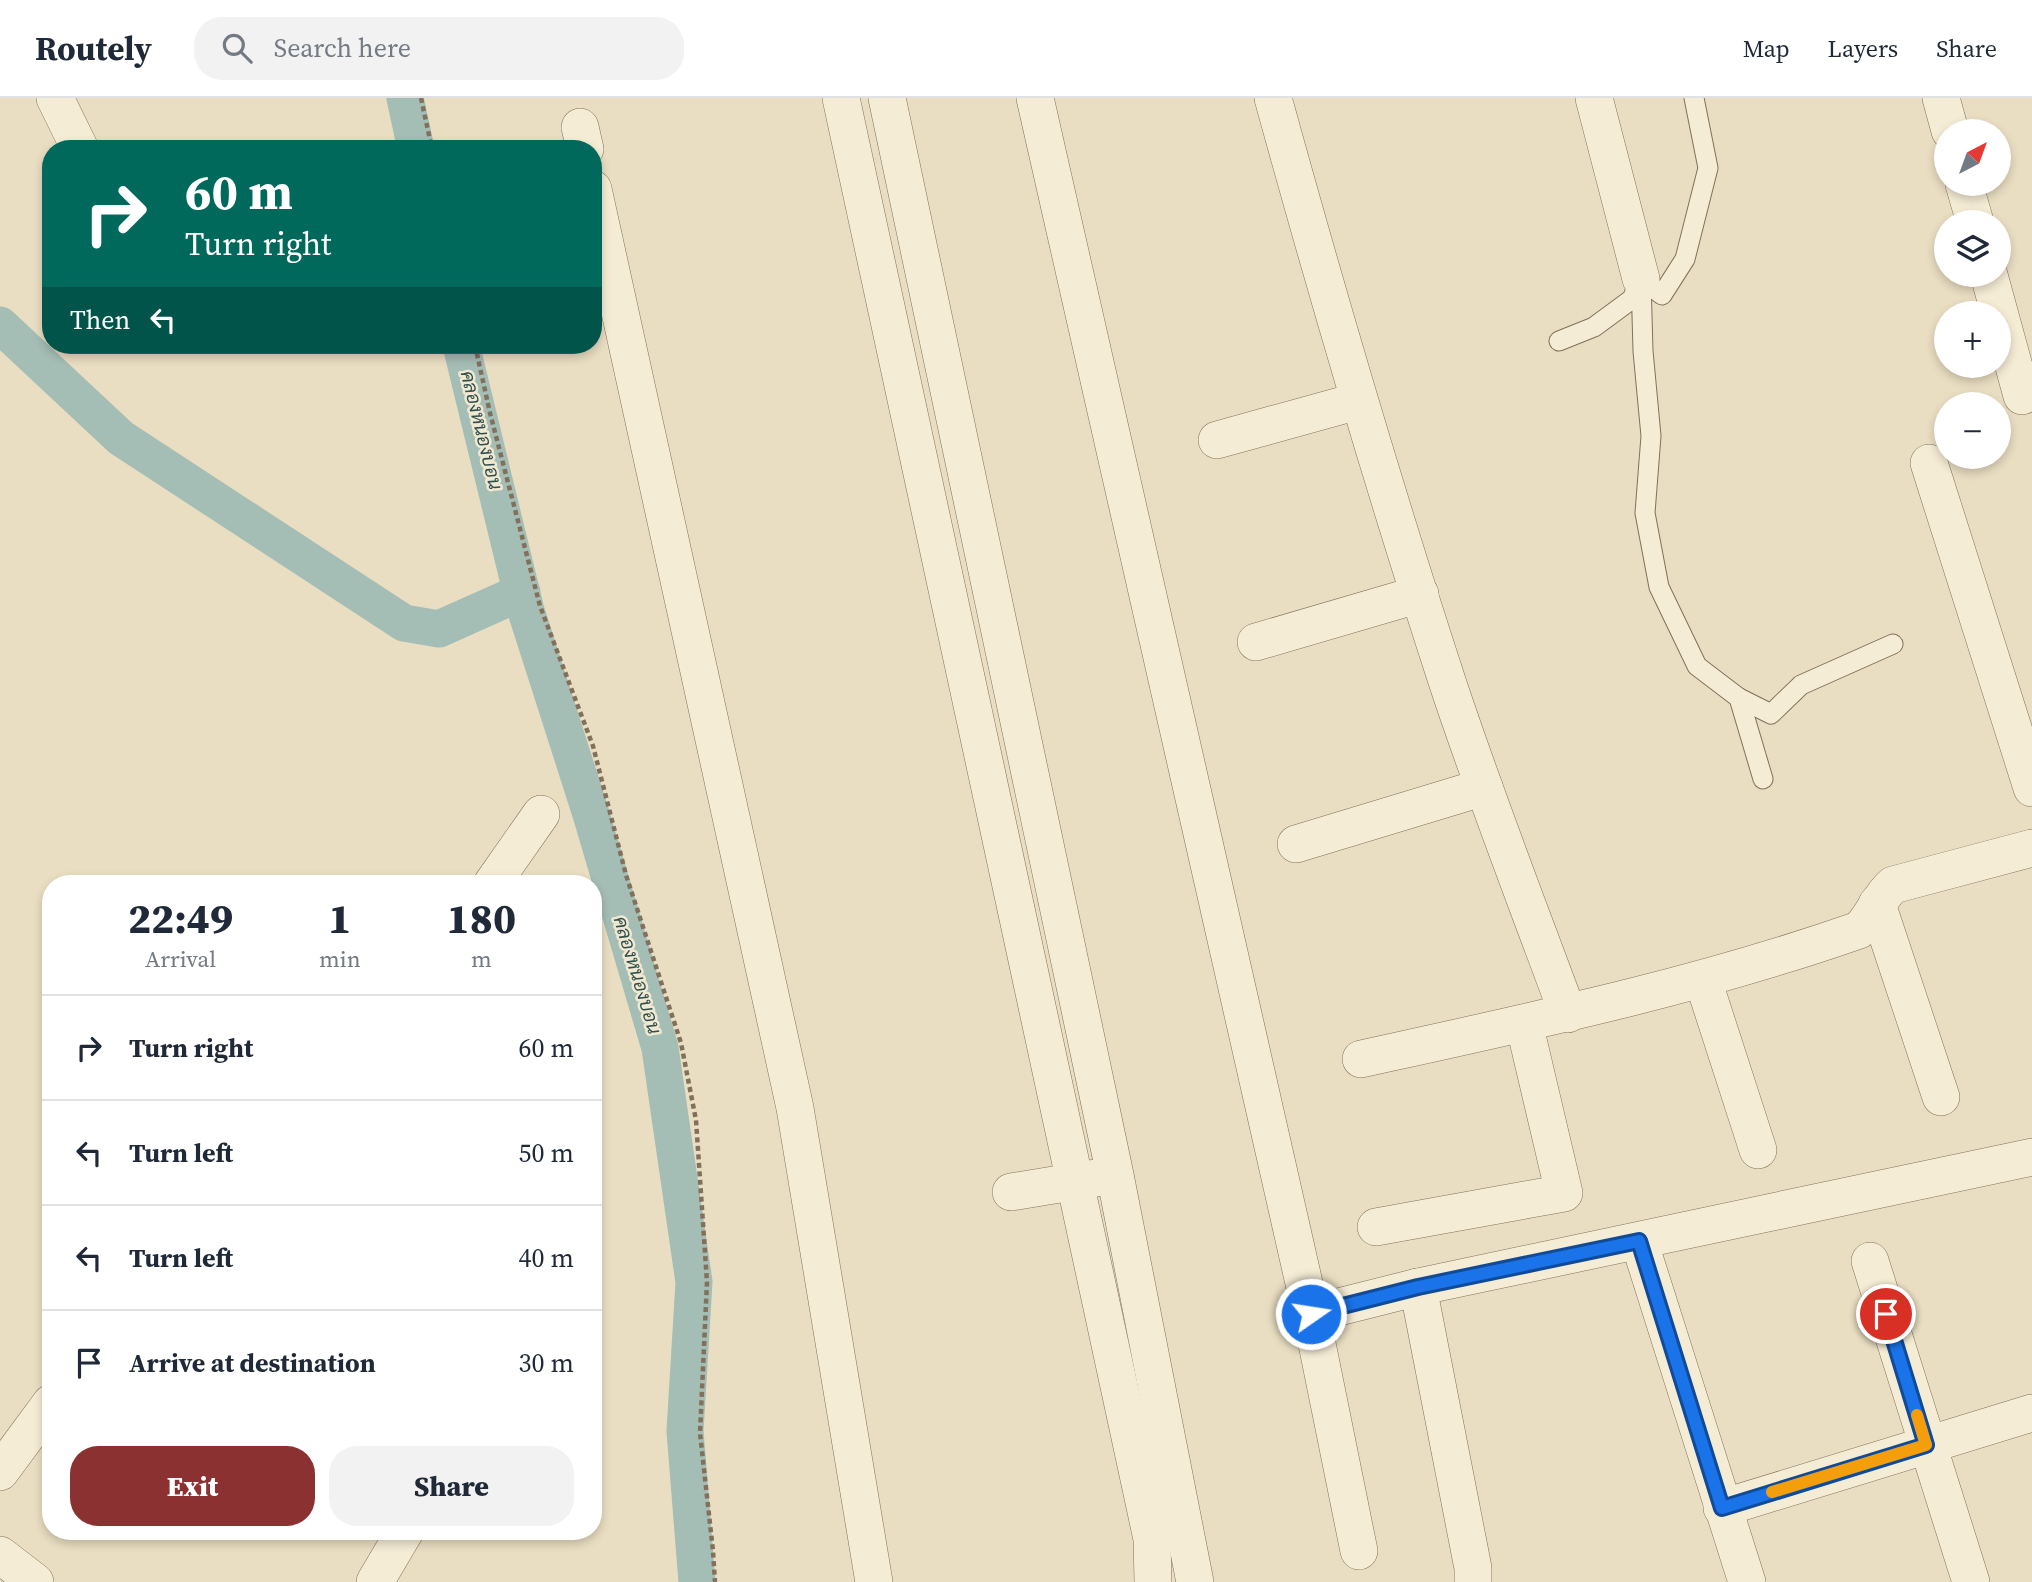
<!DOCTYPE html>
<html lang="en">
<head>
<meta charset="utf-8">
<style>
  :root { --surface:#fff; --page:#f2f2f3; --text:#1f2937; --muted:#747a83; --line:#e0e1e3; --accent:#8b3131 }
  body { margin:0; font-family:"Source Serif 4",Sarabun,serif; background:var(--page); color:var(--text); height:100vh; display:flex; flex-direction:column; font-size:26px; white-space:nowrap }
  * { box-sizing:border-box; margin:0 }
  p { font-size:23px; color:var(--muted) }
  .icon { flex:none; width:38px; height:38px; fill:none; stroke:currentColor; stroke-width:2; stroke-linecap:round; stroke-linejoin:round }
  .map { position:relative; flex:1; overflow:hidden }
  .panel { position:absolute; left:42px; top:777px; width:560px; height:665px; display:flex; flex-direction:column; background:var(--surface); border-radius:28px; box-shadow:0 4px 10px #0003 }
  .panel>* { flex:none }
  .top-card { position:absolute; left:42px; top:42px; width:560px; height:214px; border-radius:28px; box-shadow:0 4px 10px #0003; background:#00695c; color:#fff; overflow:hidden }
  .needle { width:46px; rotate:41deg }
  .controls { position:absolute; left:1934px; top:21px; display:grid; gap:14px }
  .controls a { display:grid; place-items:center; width:77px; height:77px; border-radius:50%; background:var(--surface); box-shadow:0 4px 10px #0003; font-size:35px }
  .pin { position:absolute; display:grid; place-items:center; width:60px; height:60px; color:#fff; margin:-30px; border:4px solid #fff; border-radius:50%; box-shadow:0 2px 7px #0007 }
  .me { position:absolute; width:77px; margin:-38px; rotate:77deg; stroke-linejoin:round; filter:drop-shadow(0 0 5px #0008) }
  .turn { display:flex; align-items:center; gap:24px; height:147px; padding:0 28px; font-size:32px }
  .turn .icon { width:91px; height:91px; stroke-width:2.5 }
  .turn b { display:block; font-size:49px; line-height:60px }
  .then { display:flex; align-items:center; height:66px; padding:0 28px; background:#0003; gap:14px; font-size:26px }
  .eta { display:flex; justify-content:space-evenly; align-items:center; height:119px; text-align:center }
  .eta b { font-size:42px; font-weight:800; line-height:49px }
  .action { display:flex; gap:14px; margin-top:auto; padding:14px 28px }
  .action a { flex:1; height:80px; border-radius:28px; background:var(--accent); color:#fff; font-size:28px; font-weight:800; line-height:80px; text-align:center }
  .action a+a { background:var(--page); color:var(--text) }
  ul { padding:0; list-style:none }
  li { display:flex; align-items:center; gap:21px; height:105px; padding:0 28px; border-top:2px solid var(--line) }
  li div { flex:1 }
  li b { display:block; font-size:26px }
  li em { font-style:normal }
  header { display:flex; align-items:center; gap:42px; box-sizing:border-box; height:98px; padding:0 35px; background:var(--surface); border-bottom:2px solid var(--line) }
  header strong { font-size:33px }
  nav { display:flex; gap:38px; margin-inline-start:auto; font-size:24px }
  .search { width:490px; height:63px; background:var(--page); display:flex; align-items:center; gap:18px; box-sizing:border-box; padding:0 24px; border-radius:28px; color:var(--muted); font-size:26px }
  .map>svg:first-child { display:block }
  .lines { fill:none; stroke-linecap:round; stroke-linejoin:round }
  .canal { stroke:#a4bdb5; stroke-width:37 }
  .service-casing { stroke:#82705b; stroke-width:21 }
  .minor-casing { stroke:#82705b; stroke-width:38 }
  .path { stroke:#82705b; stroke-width:4.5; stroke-dasharray:5 3.5; stroke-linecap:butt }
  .service { stroke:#f5ecd5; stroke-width:19 }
  .minor { stroke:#f5ecd5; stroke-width:37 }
  .route-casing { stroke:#114b97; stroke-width:18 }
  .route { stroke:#1a73e8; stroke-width:12 }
  .slow { stroke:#f59e0b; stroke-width:12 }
  .labels { text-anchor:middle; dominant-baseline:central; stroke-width:5; stroke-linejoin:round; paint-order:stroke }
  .water-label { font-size:19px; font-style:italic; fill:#2e514f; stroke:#f2e8d1 }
</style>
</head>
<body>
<header>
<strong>Routely</strong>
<div class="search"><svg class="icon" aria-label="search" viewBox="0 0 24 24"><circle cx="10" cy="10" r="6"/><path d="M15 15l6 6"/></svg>Search here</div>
<nav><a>Map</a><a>Layers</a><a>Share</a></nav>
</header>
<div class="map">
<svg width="2032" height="1484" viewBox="0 0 2032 1484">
  <rect width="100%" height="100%" fill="#e9dec2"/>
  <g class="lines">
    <!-- canal -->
    <g class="canal">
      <path d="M 405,0 L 416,51"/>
      <path d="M 0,227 L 121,340 L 404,525 L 439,531 L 522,494"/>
      <path d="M 461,247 L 526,513 L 591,716 L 660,950 L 694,1184 L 685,1333 L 697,1484"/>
    </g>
    <!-- service casing -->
    <g class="service-casing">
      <g id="service">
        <path d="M 1641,181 L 1643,253 L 1651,338 L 1645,415 L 1659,489 L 1697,568 L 1739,600 L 1763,681"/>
        <path d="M 1641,181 L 1662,197 L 1685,161 L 1708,70 L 1694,0"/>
        <path d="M 1559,243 L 1594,229 L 1632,201 L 1640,182"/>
        <path d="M 1739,600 L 1771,616 L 1801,587 L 1893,546"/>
      </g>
    </g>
    <!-- minor casing -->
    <g class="minor-casing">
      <g id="minor">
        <path d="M 55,0 L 80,51"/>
        <path d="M 841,0 L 1152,1441 L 1153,1484"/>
        <path d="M 887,0 L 1115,1077 L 1195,1484"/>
        <path d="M 1035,0 C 1130,405 1217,811 1311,1216"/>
        <path d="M 1273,0 C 1327,196 1384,390 1447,583 C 1484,695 1527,805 1568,916"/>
        <path d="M 1594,0 L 1641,181"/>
        <path d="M 1941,0 L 1950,33"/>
        <path d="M 580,29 L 585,51"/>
        <path d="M 1964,86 L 1975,124"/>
        <path d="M 593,91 L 795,1010 L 874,1484"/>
        <path d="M 1989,177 L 2022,298"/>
        <path d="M 1217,342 L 1358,303"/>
        <path d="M 1929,365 L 2032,690"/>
        <path d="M 1256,544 L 1420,496"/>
        <path d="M 1296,746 L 1484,689"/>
        <path d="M 492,786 L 541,716"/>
        <path d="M 1877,806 L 1941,999"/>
        <path d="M 1703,882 L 1758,1052"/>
        <path d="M 1361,961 C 1529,924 1696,889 1859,832 C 1873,819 1878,800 1893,787 L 2032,750"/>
        <path d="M 1011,1094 L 1096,1080"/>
        <path d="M 1376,1129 L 1564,1095 L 1524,925"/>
        <path d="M 1639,1143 L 1747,1484"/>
        <path d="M 1870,1163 L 1971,1484"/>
        <path d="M 0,1374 L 51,1305"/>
        <path d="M 1722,1410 L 2032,1315"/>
        <path d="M 1359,1453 L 1311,1216 L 1418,1189"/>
        <path d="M 0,1457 L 35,1484"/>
        <path d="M 375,1484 L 405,1433"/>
        <path d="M 1473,1484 L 1473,1470 L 1418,1189 L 2032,1059"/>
      </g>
    </g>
    <!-- path -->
    <g class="path">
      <path d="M 421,0 L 432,51"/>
      <path d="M 475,247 L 490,315 L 540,508 L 593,648 L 626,777 L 681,945 L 696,1022 L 707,1184 L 700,1335 L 713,1453 L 715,1484"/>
    </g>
    <!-- service -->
    <use href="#service" class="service"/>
    <!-- minor -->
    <use href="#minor" class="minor"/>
  </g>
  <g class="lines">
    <!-- route casing -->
    <g class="route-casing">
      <path id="route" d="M 1311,1216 L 1418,1189 L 1639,1143 L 1722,1410 L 1926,1347 L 1886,1216"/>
    </g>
    <!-- route -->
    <use href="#route" class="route"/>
    <!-- slow -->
    <path class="slow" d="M 1772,1394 L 1926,1347 L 1917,1317"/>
  </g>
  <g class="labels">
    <!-- water labels -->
    <g class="water-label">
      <text transform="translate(482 332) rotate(76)">คลองหนองบอน</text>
      <text transform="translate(638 877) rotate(73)">คลองหนองบอน</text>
    </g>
  </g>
</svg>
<div class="controls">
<a><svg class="needle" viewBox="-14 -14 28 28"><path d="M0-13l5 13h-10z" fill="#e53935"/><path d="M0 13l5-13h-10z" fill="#747a83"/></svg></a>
<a><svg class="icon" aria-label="layers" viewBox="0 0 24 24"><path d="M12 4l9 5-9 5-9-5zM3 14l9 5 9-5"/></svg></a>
<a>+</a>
<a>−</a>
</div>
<div class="pin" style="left:1886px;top:1216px;background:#d93025"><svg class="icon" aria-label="arrive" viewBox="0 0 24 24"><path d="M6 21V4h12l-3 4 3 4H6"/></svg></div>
<svg class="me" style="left:1311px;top:1216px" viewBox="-20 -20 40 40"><circle r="17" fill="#1a73e8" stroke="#fff" stroke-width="3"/><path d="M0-11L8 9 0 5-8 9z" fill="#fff"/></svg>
<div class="top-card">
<div class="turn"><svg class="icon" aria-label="right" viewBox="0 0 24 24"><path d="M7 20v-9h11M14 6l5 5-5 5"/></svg><div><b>60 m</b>Turn right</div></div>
<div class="then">Then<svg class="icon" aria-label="left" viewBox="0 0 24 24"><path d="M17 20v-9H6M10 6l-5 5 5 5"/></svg></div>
</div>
<section class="panel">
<div class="eta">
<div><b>22:49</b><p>Arrival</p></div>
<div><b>1</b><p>min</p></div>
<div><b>180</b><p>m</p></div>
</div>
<ul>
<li><svg class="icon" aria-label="right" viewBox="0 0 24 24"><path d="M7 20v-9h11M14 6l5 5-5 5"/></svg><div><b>Turn right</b></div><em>60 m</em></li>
<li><svg class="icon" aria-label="left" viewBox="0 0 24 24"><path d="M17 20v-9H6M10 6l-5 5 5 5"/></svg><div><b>Turn left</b></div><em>50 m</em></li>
<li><svg class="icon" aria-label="left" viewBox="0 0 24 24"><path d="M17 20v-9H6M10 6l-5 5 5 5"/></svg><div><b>Turn left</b></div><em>40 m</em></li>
<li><svg class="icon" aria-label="arrive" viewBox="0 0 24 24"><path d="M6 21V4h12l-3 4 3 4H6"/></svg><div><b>Arrive at destination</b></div><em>30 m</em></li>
</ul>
<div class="action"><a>Exit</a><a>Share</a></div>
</section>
</div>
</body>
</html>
